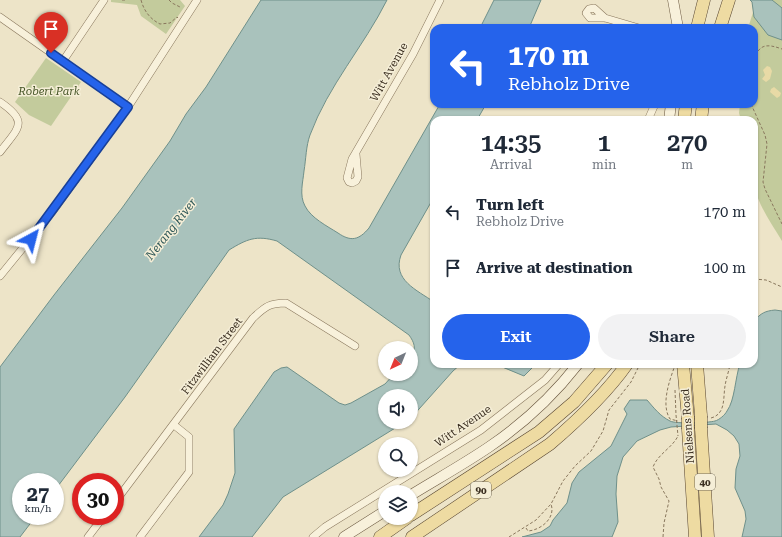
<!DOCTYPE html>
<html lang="en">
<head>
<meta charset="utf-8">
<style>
  :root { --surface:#fff; --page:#f2f2f3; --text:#1f2937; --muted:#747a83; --accent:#2563eb }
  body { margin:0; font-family:"Roboto Serif",serif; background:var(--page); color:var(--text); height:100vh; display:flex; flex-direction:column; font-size:15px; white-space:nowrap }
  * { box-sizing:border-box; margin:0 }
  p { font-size:13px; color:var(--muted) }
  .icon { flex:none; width:22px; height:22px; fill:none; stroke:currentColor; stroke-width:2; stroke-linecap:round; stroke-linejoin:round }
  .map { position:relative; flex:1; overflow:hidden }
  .details { position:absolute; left:430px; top:116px; width:328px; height:252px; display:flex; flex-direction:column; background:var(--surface); border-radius:12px; box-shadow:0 1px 3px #0004 }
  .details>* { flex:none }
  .guide { position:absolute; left:430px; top:24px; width:328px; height:84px; border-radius:12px; box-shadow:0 1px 3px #0004; background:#2563eb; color:#fff; overflow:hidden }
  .needle { width:26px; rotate:223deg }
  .tools { position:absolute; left:378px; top:341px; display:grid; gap:8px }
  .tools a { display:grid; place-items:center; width:40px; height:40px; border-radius:50%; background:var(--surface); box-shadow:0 1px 3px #0004; font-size:20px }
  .speed { position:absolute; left:12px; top:473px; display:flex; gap:8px; font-size:20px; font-weight:700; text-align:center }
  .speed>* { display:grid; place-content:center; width:52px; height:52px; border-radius:50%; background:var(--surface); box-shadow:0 1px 3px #0004; line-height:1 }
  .speed small { font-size:10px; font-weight:400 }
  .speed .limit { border:6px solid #d22; background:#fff; color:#111 }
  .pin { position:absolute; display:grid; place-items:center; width:34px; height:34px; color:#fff; margin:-41px -17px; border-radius:50% 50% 50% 0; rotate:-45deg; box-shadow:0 0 4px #0007 }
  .pin .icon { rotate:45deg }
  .me { position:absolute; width:44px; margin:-22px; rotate:38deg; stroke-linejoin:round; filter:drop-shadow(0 0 3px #0008) }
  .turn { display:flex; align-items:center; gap:14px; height:84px; padding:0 12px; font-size:18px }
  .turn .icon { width:52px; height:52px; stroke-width:2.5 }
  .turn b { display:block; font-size:28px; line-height:34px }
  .eta { display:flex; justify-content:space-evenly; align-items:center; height:68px; text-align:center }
  .eta b { font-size:24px; font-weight:600; line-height:28px }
  .primary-button { display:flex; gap:8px; margin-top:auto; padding:8px 12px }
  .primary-button a { flex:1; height:46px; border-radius:24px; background:var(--accent); color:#fff; font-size:16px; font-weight:600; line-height:46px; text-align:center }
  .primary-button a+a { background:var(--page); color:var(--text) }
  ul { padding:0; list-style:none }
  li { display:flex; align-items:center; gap:12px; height:56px; padding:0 12px }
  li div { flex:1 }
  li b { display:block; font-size:15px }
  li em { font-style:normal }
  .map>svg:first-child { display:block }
  .green { fill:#c3cb9c }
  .sand { fill:#e8daa6 }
  .water { fill:#a9c2bc; stroke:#6f908a }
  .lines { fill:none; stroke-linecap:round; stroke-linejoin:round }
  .street-casing { stroke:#89775d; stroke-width:8 }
  .secondary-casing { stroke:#6b5840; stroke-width:11 }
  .primary-casing { stroke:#574531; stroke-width:13 }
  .path { stroke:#89775d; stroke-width:1; stroke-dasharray:3 2; stroke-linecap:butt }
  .street { stroke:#f8f1db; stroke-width:7 }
  .secondary { stroke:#f8f1db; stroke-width:10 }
  .primary { stroke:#eedba2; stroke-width:12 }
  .primary-bridge-casing { stroke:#574531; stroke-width:13; stroke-linecap:butt }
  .path-bridge { stroke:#89775d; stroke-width:1; stroke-dasharray:3 2; stroke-linecap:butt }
  .primary-bridge { stroke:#eedba2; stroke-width:12 }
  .route-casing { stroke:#184099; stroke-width:10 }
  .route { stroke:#2563eb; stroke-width:7 }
  .labels { text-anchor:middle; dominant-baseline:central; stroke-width:3; stroke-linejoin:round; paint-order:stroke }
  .shield { fill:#f5eed7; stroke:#726857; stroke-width:1 }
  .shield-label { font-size:10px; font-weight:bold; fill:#3a2e20 }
  .street-label { font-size:11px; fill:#3a2e20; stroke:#f5eed7 }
  .park-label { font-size:11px; font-style:italic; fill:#475628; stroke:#f5eed7 }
  .water-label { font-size:12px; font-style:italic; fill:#305959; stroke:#f5eed7 }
</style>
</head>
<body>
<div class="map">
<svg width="782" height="537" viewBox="0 0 782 537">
  <rect width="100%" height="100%" fill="#ede4c8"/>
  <!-- green -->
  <g class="green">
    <path d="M 111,0 L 180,0 L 185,6 L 166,34 L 141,16 L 137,5 L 111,2 Z"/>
    <path d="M 757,0 L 782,0 L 782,241 C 771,223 758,205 754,185 L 754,120 L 741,120 L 739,113 L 740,104 L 754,104 L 754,28 L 748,28 Z"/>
    <path d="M 46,58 L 81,82 L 51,126 L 29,115 L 15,102 Z"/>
  </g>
  <!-- sand -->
  <g class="sand">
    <path d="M 767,66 L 770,67 L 772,71 L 770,79 L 766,82 L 762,79 L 765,75 L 763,70 Z"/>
    <path d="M 774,87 L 781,93 L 780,96 L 777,98 L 770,92 L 771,89 Z"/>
  </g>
  <!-- water -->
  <g class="water">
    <path d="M 261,0 L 387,0 C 364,46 328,86 310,135 C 306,146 306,159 304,171 C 303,182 299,195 305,206 C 311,218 327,226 338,233 C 351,242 359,240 369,228 L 440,104 L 486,104 L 477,120 L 434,120 L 434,197 L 401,255 C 392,280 417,290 434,302 L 434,364 L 461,364 L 453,371 L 411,418 L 411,396 L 385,396 L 385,422 L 405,422 L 283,497 L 252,537 L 199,537 L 223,505 L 228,494 L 235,473 L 234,429 L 274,372 L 281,368 L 287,367 L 339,403 L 345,405 L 351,403 L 385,384 L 394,374 L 411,374 L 411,356 C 417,349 414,342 409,335 L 277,241 C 256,235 247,239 229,250 L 125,397 L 55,490 L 55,482 L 21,482 L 21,516 L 36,516 L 20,537 L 0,537 L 0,367 L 54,295 L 122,208 L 170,141 L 186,114 L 206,87 Z"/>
    <path d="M 494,0 L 541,0 L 529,28 L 480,28 Z"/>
    <path d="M 750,0 L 772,0 L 782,8 L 782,40 L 768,35 L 754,17 L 752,2 Z"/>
    <path d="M 775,310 L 782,311 L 782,537 L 742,537 L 746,519 L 745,511 L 735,488 L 736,469 L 740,456 L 739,444 L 734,436 L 727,430 L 716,424 L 671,427 L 660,430 L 637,441 L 623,457 L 617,476 L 616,494 L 618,522 L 612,537 L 522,537 L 541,532 L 550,526 L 553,520 L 567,503 L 572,483 L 579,472 L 611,446 L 627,414 L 624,409 L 630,400 L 647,400 C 654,408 660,416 670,421 C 675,424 708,423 715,421 C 719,420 725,415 727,411 C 735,400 735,378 740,364 L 754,364 L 754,321 C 761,313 765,311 775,310 Z"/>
    <path d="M 495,364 L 536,364 L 524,376 Z"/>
  </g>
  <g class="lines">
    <!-- street casing -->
    <g class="street-casing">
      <g id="street">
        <path d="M 0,17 L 128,107"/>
        <path d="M 605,18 L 594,8 L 589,9 L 586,13 L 590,18 L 605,18 L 639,28"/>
        <path d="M 63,61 L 104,0"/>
        <path d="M 0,102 C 30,122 18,128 0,152"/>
        <path d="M 648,120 L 655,104"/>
        <path d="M 356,154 L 358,177 L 356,181 L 352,183 L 349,182 L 347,178 L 352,159 L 413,54 L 440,0"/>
        <path d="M 0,276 L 53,211 L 128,107 L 197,0"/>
        <path d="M 115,502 L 253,318 C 265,307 269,303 286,303 L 355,346"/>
        <path d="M 88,537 L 104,516"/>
        <path d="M 140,537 L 189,472 L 189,437 L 174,425"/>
        <path d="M 313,537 L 325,527 L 481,430 L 545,380 L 559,364"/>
      </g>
    </g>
    <!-- secondary casing -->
    <g class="secondary-casing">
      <g id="secondary">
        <path d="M 673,0 L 678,28"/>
        <path d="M 669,120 L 671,104"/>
        <path d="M 411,495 C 437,479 464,464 489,447 C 523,424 553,396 578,364"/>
        <path d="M 344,537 L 385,511"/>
      </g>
    </g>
    <!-- primary casing -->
    <g class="primary-casing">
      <g id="primary">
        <path d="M 697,28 L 704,0"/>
        <path d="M 720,28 L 729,0"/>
        <path d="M 684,120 L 686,104"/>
        <path d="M 701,120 L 703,104"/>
        <path d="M 683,364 L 688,418"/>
        <path d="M 697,364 L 701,416"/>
        <path d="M 701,428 L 708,537"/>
        <path d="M 688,429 L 695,537"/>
        <path d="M 411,515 L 539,432 L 574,402 L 607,364"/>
        <path d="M 380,537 L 407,518"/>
        <path d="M 412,537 L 550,444 C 578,420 606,394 627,364"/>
      </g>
    </g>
    <!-- path -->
    <g class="path">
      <path d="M 122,0 L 127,0"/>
      <path d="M 141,0 C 144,11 150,19 160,24 L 170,23 L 177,17 L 178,18"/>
      <path d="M 169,0 L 172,3 L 180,7"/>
      <path d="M 754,60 C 759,43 768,44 782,49"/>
      <path d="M 751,104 L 765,135 L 767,144 L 763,182 L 765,189 L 782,224"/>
      <path d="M 754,279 L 766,280 L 782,287"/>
      <path d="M 672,364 L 674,368 C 669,382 661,405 670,419 L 678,421"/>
      <path d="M 675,390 L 676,415"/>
      <path d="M 711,418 C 726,414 723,398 725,386 C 726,379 729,371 730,364"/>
      <path d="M 526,528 L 528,531 C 541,530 556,518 551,504"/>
      <path d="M 509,537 L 536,520 L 551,504 L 563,481 L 575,466 L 591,451 L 603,431 L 609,410 L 631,382 L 640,364"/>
      <path d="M 663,537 L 664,523 L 669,501 L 661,487 L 659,479 L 653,467 C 658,454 672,448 678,436"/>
    </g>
    <!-- street -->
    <use href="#street" class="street"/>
    <!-- secondary -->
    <use href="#secondary" class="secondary"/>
    <!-- primary -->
    <use href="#primary" class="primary"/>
    <!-- primary-bridge casing -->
    <g class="primary-bridge-casing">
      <g id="primary-bridge">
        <path d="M 701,416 L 701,428"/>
        <path d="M 688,418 L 688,429"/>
      </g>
    </g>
    <!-- path-bridge -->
    <path class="path-bridge" d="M 676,415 L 678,436"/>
    <!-- primary-bridge -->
    <use href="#primary-bridge" class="primary-bridge"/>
  </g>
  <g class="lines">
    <!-- route casing -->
    <g class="route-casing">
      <path id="route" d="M 31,239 L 128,107 L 51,53"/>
    </g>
    <!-- route -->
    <use href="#route" class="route"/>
  </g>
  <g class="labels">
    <!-- shield labels -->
    <g class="shield">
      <rect x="695" y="474" width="20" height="16" rx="3"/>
      <rect x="471" y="482" width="20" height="16" rx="3"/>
    </g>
    <g class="shield-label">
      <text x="705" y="482">40</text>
      <text x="481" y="490">90</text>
    </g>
    <!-- street labels -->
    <g class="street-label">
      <text transform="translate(389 72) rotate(-61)">Witt Avenue</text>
      <text transform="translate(212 356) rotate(-53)">Fitzwilliam Street</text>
      <text transform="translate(463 426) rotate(-34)">Witt Avenue</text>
      <text transform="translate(688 426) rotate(-94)">Nielsens Road</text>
    </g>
    <!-- park labels -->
    <g class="park-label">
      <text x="49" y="91">Robert Park</text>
    </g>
    <!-- water labels -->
    <g class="water-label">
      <text transform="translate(171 229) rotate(-52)">Nerang River</text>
    </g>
  </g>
</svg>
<div class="tools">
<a><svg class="needle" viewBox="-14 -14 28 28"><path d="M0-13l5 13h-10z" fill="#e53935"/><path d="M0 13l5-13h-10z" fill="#747a83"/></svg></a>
<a><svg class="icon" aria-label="sound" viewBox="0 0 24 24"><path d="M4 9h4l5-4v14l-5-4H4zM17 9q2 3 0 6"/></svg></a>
<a><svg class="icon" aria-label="search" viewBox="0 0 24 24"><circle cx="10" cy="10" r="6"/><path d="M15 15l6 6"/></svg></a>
<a><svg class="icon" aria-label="layers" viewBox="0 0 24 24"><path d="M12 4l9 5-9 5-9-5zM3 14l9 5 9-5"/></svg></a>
</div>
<div class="speed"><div>27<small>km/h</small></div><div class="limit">30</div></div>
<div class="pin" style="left:51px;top:53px;background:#d93025"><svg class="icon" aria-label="arrive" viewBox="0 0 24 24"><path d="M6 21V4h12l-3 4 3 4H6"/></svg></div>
<svg class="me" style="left:31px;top:239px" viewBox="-20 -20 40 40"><path d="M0-17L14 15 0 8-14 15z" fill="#2563eb" stroke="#fff" stroke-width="4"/></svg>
<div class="guide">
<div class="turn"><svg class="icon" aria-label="left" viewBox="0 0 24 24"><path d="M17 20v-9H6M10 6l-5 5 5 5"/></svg><div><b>170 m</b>Rebholz Drive</div></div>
</div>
<section class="details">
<div class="eta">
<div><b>14:35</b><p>Arrival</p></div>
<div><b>1</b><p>min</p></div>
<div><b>270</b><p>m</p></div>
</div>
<ul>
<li><svg class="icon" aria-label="left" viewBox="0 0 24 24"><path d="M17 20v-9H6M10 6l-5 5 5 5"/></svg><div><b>Turn left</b><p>Rebholz Drive</p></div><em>170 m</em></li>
<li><svg class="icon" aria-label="arrive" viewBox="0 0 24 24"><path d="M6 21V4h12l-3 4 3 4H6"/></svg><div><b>Arrive at destination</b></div><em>100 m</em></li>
</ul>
<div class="primary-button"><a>Exit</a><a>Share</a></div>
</section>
</div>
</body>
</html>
